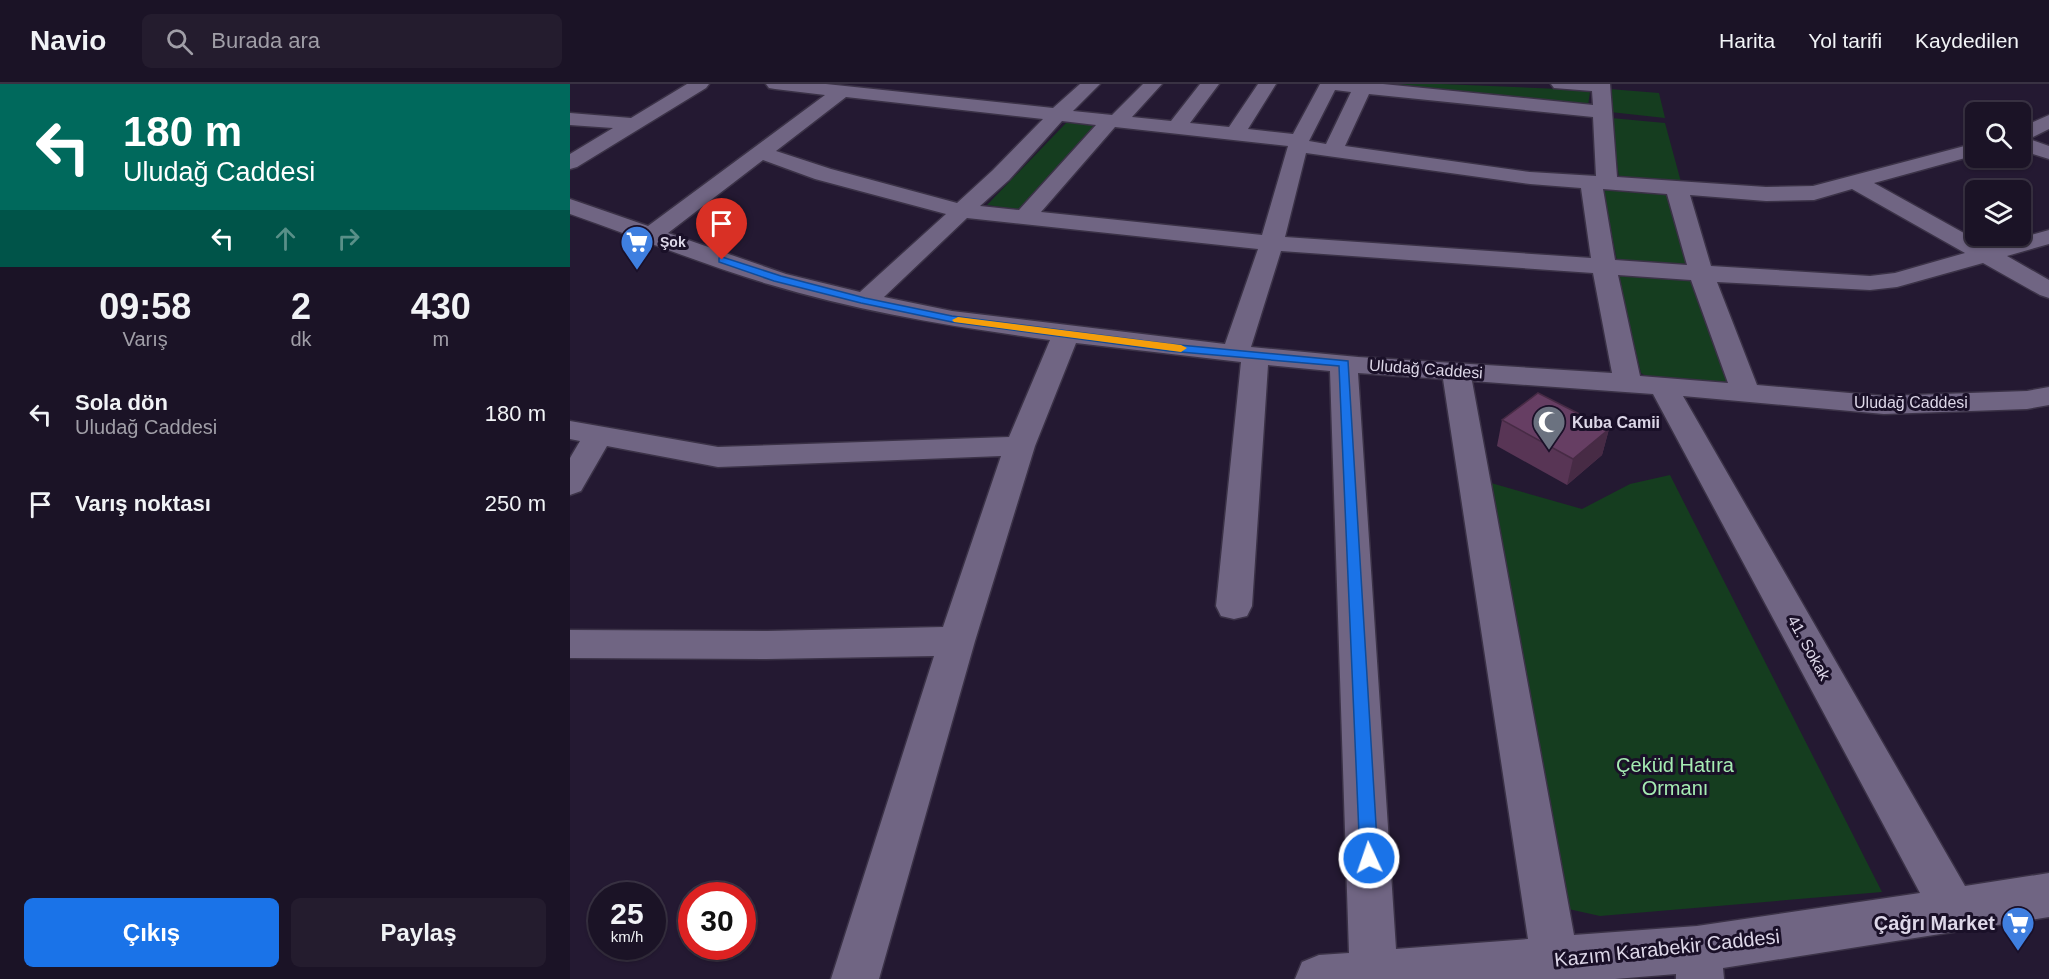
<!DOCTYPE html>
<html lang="tr">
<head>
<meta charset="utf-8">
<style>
  :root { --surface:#1b1326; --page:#241c2e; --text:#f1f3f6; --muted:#a09ea7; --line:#393243; --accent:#1a73e8 }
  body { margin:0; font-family:Helvetica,sans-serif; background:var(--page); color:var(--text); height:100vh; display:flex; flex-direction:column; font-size:22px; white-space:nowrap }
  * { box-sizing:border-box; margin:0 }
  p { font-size:20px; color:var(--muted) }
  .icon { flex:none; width:33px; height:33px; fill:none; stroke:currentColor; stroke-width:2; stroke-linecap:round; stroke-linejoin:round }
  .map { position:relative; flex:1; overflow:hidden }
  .panel { display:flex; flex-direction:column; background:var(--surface); width:570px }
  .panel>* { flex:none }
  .hud { background:#00695c; color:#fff; overflow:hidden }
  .tools { position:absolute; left:1395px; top:18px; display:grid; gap:12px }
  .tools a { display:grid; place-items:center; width:66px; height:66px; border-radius:9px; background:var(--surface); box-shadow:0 2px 4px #0004,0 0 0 2px var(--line); font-size:30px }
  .speed { position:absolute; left:18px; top:798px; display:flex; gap:12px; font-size:30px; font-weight:700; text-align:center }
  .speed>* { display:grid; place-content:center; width:78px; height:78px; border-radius:50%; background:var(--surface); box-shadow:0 2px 4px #0004,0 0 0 2px var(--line); line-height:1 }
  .speed small { font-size:15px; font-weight:400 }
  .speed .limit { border:9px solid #d22; background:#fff; color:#111 }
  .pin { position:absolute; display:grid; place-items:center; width:51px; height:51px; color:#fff; margin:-62px -26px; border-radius:50% 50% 50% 0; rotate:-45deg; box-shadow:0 0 6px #0007 }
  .pin .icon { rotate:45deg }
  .me { position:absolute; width:66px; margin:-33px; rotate:357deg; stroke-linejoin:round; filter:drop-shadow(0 0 4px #0008) }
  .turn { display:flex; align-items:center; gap:21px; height:126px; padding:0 24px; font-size:27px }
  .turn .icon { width:78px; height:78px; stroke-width:2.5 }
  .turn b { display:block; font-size:42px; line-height:51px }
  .lanes { display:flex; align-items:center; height:57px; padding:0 24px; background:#0003; justify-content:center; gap:30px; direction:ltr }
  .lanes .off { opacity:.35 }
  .eta { display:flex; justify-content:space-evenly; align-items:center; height:102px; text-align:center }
  .eta b { font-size:36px; font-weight:600; line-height:42px }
  .action { display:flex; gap:12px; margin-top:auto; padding:12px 24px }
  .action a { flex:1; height:69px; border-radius:9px; background:var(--accent); color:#fff; font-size:24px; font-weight:600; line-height:69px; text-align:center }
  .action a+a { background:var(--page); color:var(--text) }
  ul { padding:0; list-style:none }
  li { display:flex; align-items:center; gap:18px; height:90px; padding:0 24px }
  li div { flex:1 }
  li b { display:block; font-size:22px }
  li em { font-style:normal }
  header { display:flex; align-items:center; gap:36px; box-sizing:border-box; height:84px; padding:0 30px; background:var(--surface); border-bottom:2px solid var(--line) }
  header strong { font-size:28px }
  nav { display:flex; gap:33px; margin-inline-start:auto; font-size:21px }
  .search { width:420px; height:54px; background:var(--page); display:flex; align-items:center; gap:15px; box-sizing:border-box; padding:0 21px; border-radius:9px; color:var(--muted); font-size:22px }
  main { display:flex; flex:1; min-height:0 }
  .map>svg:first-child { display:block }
  .green { fill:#153d1f }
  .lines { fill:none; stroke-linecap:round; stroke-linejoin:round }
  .minor-casing { stroke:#3b3247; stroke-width:3 }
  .minor { fill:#706583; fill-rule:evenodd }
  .wall { fill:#583555 }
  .shaded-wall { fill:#472b45 }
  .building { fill:#663e63; stroke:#472b45; stroke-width:1.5 }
  .route { fill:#1a73e8; stroke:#114b97; stroke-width:1.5 }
  .slow { fill:#f59e0b }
  .labels { text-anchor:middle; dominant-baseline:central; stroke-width:6; stroke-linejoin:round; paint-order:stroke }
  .far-poi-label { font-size:14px; font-weight:bold; fill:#ddd7e8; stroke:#1a1028; text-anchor:start }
  .street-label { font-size:16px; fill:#ddd7e8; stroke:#1a1028 }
  .poi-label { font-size:16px; font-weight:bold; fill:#ddd7e8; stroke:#1a1028; text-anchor:start }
  .near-park-label { font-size:20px; fill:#a5ecb2; stroke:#1a1028 }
  .near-poi-label { font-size:20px; font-weight:bold; fill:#ddd7e8; stroke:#1a1028; text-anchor:end }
  .near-street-label { font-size:20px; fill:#ddd7e8; stroke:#1a1028 }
</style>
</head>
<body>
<header>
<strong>Navio</strong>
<div class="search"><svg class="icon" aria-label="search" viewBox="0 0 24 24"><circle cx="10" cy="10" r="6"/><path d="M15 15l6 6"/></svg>Burada ara</div>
<nav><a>Harita</a><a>Yol tarifi</a><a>Kaydedilen</a></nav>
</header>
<main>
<section class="panel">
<div class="hud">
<div class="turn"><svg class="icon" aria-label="left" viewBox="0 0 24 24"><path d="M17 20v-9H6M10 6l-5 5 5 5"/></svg><div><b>180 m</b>Uludağ Caddesi</div></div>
<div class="lanes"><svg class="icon" aria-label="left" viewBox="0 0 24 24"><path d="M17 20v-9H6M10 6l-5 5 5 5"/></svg><svg class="icon off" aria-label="ahead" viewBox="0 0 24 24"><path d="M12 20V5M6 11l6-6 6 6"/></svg><svg class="icon off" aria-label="right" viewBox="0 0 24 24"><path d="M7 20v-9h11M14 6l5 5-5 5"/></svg></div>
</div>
<div class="eta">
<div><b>09:58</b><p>Varış</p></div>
<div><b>2</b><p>dk</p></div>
<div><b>430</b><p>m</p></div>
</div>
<ul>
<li><svg class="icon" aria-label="left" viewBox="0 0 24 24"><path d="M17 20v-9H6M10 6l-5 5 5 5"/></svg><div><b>Sola dön</b><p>Uludağ Caddesi</p></div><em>180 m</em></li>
<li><svg class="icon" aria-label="arrive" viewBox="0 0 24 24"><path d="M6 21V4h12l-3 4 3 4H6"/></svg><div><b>Varış noktası</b></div><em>250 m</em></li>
</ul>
<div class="action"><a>Çıkış</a><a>Paylaş</a></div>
</section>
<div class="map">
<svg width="1479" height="895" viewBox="0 0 1479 895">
  <rect width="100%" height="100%" fill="#241932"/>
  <!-- green -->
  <g class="green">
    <path d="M 799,0 L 872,0 L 1013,6 L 1020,8 L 1018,22 Z"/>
    <path d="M 1039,5 L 1089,9 L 1095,34 L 1040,28 Z"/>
    <path d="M 1041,34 L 1095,39 L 1111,98 L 1049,93 Z"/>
    <path d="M 497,38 L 527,41 L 452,126 L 417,121 Z"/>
    <path d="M 1033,105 L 1099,108 L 1121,183 L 1047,177 Z"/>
    <path d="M 1047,189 L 1121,194 L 1163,294 L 1151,301 L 1080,295 L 1071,289 Z"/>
    <path d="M 1100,391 L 1312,808 L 1030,832 L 994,824 L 914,397 L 1012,425 L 1060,400 Z"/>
  </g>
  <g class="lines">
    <!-- minor casing -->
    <g class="minor-casing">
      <g id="minor">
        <path d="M 117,0 L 139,0 L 136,4 L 7,83 L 0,85 L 0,70 L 43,44 L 0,41 L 0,29 L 61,34 Z"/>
        <path d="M 196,0 L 256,0 L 483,24 L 510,0 L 530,0 L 503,27 L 542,31 L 573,0 L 592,0 L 562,33 L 601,37 L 630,0 L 649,0 L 620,39 L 659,43 L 688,0 L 706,0 L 678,45 L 723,50 L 750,0 L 813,0 L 1023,21 L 1022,7 L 984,4 L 981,0 L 1040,0 L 1047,93 L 1196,103 L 1243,102 L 1406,59 L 1406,71 L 1304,99 L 1419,163 L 1479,146 L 1479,160 L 1437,172 L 1479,196 L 1479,214 L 1470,211 L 1413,179 L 1327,203 L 1300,206 L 1147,198 L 1187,301 L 1314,312 L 1457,307 L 1479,303 L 1479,321 L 1457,325 L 1314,330 L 1113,312 L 1395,802 L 1479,789 L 1479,833 L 1153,884 L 1154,895 L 1106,895 L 1106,890 L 1045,895 L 725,895 L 732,878 L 749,871 L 779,869 L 760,287 L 698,281 L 682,522 L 677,532 L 664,535 L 651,532 L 646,522 L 671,278 L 506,259 L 465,362 L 405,557 L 309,895 L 261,895 L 364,572 L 197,575 L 0,574 L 0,546 L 197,547 L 373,543 L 431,372 L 148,383 L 37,362 L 11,407 L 0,411 L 0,374 L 10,357 L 0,355 L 0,337 L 148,363 L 439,353 L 480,256 C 385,243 290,228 198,200 C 131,180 66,153 0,130 L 0,115 L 78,142 L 255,11 L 205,5 L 199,4 ZM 765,6 L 781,8 L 756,60 L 739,57 ZM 799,10 L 1023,33 L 1026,92 L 960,88 L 775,62 ZM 276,13 L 473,35 L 423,86 L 387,119 L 261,85 L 206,67 ZM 492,37 L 526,41 L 449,126 L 410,122 L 439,96 ZM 545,43 L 718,62 L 692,151 L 471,128 ZM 736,69 L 960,100 L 1011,104 L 1021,174 L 715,153 ZM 193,76 L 245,95 L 376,130 L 290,208 L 216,190 L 98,149 ZM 1033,105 L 1097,110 L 1117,181 L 1045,176 ZM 1282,105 L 1395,169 L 1325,189 L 1300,192 L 1141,182 L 1120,111 L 1196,117 L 1244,116 ZM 397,134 L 688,165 L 655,260 L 382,227 L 314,213 ZM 711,167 L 1023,189 L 1042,289 L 788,273 L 681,263 ZM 1048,191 L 1121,196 L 1158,299 L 1070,292 ZM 788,289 L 873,295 L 958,855 L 826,865 ZM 902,297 L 1083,310 L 1350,809 L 1127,842 L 1004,851 Z"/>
        <path d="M 1479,31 L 1479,45 L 1459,55 L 1479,62 L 1479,75 L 1450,66 L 1450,44 Z"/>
      </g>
    </g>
    <!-- minor -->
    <use href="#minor" class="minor"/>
  </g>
  <!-- wall -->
  <path class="wall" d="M 932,336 L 1039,345 L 1032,371 L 997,401 L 927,362 Z"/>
  <!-- shaded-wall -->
  <path class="shaded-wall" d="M 1039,345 L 1032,371 L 997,401 L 1003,375 Z"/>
  <!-- building -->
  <path class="building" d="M 968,309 L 1039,345 L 1003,375 L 932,336 Z"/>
  <!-- route -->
  <path class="route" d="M 152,173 L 211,192 L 295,214 L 382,232 L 599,260 L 778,277 L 808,774 L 805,780 L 799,782 L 792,780 L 790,774 L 769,282 L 599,267 L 382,238 L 291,219 L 204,197 L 149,178 L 149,174 Z"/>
  <!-- slow -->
  <path class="slow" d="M 388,233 L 611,261 L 617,264 L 611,268 L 384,238 L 382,236 Z"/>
  <!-- icons -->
  <defs>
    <g id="supermarket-pin" transform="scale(1.725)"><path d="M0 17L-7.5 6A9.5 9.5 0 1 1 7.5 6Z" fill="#3f7fe0" stroke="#1a1028"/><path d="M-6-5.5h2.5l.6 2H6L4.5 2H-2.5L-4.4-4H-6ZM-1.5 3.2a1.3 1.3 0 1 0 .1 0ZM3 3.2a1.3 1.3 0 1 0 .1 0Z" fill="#fff"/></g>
    <g id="mosque-pin" transform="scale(1.725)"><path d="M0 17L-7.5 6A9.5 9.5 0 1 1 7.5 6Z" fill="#6b7280" stroke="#1a1028"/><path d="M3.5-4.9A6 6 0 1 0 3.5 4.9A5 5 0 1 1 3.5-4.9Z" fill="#fff"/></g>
  </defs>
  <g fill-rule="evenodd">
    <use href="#supermarket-pin" x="67" y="158"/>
    <use href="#mosque-pin" x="979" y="338"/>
    <use href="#supermarket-pin" x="1448" y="839"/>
  </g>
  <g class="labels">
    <!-- far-poi labels -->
    <g class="far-poi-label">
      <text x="90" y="158">Şok</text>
    </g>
    <!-- street labels -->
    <g class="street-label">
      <text transform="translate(856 285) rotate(4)">Uludağ Caddesi</text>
      <text x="1341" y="318">Uludağ Caddesi</text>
      <text transform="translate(1239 564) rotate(61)">41. Sokak</text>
    </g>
    <!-- poi labels -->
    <g class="poi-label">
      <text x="1002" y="338">Kuba Camii</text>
    </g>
    <!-- near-park labels -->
    <g class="near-park-label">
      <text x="1105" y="681">Çeküd Hatıra<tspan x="1105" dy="23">Ormanı</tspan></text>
    </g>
    <!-- near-poi labels -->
    <g class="near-poi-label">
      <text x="1425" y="839">Çağrı Market</text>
    </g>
    <!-- near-street labels -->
    <g class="near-street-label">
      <text transform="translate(1097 864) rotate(-6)">Kazım Karabekir Caddesi</text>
    </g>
  </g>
</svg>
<div class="tools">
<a><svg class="icon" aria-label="search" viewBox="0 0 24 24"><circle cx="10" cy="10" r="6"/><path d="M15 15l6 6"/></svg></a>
<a><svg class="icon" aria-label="layers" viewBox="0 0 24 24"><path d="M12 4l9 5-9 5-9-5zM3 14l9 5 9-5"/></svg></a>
</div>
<div class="speed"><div>25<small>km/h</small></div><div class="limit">30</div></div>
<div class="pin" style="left:152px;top:176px;background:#d93025"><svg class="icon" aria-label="arrive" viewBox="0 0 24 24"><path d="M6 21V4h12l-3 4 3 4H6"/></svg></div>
<svg class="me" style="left:799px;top:774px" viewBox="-20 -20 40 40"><circle r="17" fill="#1a73e8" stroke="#fff" stroke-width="3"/><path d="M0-11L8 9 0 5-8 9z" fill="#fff"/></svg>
</div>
</main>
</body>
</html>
